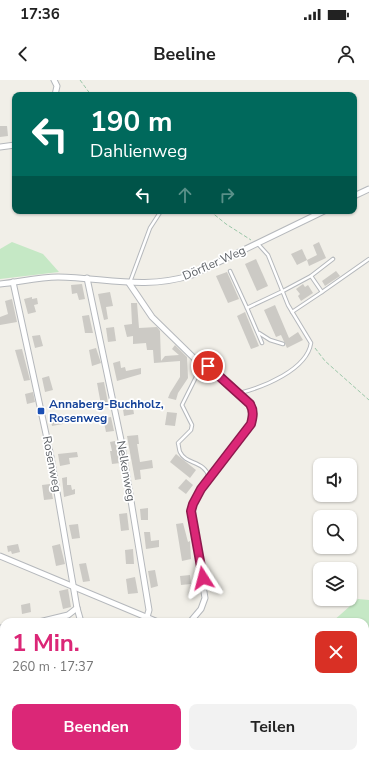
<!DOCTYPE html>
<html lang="de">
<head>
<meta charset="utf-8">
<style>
  :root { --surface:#fff; --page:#f2f2f2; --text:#222; --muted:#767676; --accent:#db2777 }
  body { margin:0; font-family:"Nunito Sans",sans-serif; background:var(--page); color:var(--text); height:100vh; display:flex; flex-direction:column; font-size:15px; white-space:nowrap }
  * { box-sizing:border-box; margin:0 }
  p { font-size:13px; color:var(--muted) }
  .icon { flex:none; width:22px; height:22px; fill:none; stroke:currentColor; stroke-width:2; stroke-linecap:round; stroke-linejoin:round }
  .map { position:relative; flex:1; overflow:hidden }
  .side { position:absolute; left:0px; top:538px; width:369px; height:140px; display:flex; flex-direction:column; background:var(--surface); border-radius:12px 12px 0 0; box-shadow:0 1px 3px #0004 }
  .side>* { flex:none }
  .guide { position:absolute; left:12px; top:12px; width:345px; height:122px; border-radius:8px; box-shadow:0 1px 3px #0004; background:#00695c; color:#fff; overflow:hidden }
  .tools { position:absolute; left:313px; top:378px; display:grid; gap:8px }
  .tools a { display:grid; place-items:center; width:44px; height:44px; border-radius:8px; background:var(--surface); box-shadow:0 1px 3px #0004; font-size:20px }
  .pin { position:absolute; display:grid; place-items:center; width:34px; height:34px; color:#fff; margin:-17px; border:2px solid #fff; border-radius:50%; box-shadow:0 1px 4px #0007 }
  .me { position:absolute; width:44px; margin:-22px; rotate:351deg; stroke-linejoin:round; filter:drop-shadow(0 0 3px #0008) }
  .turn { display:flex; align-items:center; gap:14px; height:84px; padding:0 12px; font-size:18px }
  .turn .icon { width:52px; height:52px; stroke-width:2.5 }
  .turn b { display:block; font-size:28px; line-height:34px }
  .lanes { display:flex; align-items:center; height:38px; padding:0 12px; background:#0003; justify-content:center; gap:20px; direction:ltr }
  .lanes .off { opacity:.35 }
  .round { display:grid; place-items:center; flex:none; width:42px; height:42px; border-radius:8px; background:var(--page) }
  .overview { display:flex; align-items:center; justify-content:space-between; height:68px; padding:0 12px }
  h1 { font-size:24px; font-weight:700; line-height:30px; color:var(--accent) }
  .action { display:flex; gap:8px; margin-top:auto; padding:8px 12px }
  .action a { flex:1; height:46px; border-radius:8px; background:var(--accent); color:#fff; font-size:16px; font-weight:700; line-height:46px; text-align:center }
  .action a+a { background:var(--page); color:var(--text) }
  .status { display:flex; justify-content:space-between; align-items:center; height:28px; padding:0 20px; background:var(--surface); direction:ltr }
  .status svg { height:11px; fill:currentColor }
  header { display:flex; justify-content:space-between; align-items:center; height:52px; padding:0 12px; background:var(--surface); font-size:18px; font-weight:700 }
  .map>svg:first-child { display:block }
  .green { fill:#c5e8c5 }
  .building { fill:#cccac5 }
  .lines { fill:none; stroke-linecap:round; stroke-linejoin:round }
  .lane-casing { stroke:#b5b8bc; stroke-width:4.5 }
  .street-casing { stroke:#b5b8bc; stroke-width:7 }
  .path { stroke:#9cc7a9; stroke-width:1; stroke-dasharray:4 2; stroke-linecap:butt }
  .lane { stroke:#fff; stroke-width:2.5 }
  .street { stroke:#fff; stroke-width:5 }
  .route-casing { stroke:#8e194d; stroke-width:10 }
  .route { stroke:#db2777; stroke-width:7 }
  .transit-dot { fill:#1a4fb4; stroke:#fff; stroke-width:1.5 }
  .labels { text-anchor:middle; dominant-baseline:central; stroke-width:3.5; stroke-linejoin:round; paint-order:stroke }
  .street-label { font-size:12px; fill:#5f6368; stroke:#fff }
  .transit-label { font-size:12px; font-weight:bold; fill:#164399; stroke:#fff; text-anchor:start }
</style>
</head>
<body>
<div class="status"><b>17:36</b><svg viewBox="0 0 49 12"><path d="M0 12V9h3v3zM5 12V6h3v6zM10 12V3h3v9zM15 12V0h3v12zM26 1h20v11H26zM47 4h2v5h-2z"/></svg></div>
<header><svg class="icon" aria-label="back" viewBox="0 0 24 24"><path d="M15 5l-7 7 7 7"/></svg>Beeline<svg class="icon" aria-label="person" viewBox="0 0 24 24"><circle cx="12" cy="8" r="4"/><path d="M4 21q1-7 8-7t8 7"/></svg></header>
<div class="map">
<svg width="369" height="678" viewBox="0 0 369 678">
  <rect width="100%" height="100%" fill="#f1efe8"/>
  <!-- green -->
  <g class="green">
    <path d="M 12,162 L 43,174 L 59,192 L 0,199 L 0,169 Z"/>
    <path d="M 358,519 L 369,520 L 369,576 L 365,577 L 365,542 L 332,542 Z"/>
    <path d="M 0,549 L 4,549 L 4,674 L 170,674 L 171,678 L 0,678 Z"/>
  </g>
  <!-- building -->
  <g class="building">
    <path d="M 0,46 L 7,46 L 8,56 L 0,57 Z"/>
    <path d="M 319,162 L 326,178 L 309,186 L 307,180 L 317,175 L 313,165 Z"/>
    <path d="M 302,169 L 307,180 L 297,185 L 291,174 Z"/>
    <path d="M 256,179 L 268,206 L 257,211 L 245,184 Z"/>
    <path d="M 336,191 L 340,196 L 325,206 L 322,201 Z"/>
    <path d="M 227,192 L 239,219 L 228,223 L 216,196 Z"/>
    <path d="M 82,204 L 85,219 L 79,220 L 77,213 L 72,214 L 71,205 Z"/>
    <path d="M 303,204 L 305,207 L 308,205 L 313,213 L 301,221 L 298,216 L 300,214 L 296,209 Z"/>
    <path d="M 110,212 L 113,226 L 106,227 L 108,239 L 104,240 L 98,214 Z"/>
    <path d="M 32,217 L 32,219 L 37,218 L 38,224 L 34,225 L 36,232 L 28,234 L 24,219 Z"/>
    <path d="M 12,219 L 17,242 L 0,245 L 0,237 L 8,234 L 5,221 Z"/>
    <path d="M 131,223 L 137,223 L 139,248 L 157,247 L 160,251 L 161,281 L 165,276 L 179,275 L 172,269 L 175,265 L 187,277 L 188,298 L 178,313 L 176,320 L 168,318 L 170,313 L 180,297 L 180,281 L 154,283 L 153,270 L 147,270 L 146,263 L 133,264 L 133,256 L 127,257 L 124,245 L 132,244 Z"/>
    <path d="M 275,225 L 289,258 L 298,252 L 303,260 L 287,268 L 281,255 L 276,257 L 264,230 Z"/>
    <path d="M 245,232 L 259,266 L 251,269 L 237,236 Z"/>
    <path d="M 89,235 L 93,253 L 85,253 L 82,236 Z"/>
    <path d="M 114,247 L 116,261 L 108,262 L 106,248 Z"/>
    <path d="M 40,255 L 43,266 L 35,268 L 32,256 Z"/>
    <path d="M 96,268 L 101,283 L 92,286 L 89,270 Z"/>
    <path d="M 22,269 L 30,300 L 24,301 L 15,270 Z"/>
    <path d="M 120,281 L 121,288 L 125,287 L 126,291 L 141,288 L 141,294 L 117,301 L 113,283 Z"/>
    <path d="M 49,296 L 53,310 L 45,312 L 42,298 Z"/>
    <path d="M 104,302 L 108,323 L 101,325 L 97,303 Z"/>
    <path d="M 33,312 L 35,322 L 27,324 L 25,314 Z"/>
    <path d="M 132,322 L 134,334 L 124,336 L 122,323 Z"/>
    <path d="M 167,332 L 177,333 L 175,346 L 165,345 Z"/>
    <path d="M 61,334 L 63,344 L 52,346 L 50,337 Z"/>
    <path d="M 111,337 L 114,351 L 106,352 L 103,338 Z"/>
    <path d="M 138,355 L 139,364 L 137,364 L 140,382 L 152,380 L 153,388 L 140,390 L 141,399 L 135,400 L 127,356 Z"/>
    <path d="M 115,361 L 120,383 L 112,384 L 110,371 L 112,371 L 110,362 Z"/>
    <path d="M 77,372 L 78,377 L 69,378 L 70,384 L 60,386 L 58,374 Z"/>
    <path d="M 176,374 L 196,390 L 190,398 L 170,382 Z"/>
    <path d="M 67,397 L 67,405 L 71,405 L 72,410 L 75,409 L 75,414 L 64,417 L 62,398 Z"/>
    <path d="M 186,399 L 193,405 L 186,414 L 178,408 Z"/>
    <path d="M 50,404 L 53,419 L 44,420 L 42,405 Z"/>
    <path d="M 148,428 L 148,440 L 141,440 L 140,429 Z"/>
    <path d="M 127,433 L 129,450 L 121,451 L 119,434 Z"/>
    <path d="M 183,443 L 188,462 L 190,461 L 191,479 L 182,481 L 176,444 Z"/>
    <path d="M 78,444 L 80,458 L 72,459 L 69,445 Z"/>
    <path d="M 144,452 L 150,452 L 151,461 L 159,460 L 159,467 L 146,469 Z"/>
    <path d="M 18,464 L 20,472 L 12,474 L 11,471 L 8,472 L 7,466 Z"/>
    <path d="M 60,464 L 65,484 L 56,486 L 52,466 Z"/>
    <path d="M 133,469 L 134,484 L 126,484 L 125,470 Z"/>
    <path d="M 86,483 L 90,501 L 83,502 L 79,484 Z"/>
    <path d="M 155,490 L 158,506 L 151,508 L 148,491 Z"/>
    <path d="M 190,495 L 191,504 L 181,505 L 180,496 Z"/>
    <path d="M 135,497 L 138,513 L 128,514 L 126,499 Z"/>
    <path d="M 68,509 L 71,527 L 63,529 L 59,511 Z"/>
    <path d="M 30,523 L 31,532 L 22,534 L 21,525 Z"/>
  </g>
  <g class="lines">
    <!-- lane casing -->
    <g class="lane-casing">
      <g id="lane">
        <path d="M 230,191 L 247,228"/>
        <path d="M 130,202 L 150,148 L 161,131"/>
        <path d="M 322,212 L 369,179"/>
        <path d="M 292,232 L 322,212 L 311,196"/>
        <path d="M 259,253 L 270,260 L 283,264"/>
        <path d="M 262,263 L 247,228 L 283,211 L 311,196 L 333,179"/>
        <path d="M 195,279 L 196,297 L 182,325 L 192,345 L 191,350 L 178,363 C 179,366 179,370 180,372 C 186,385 204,380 209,397"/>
        <path d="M 240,313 C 263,307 307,290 311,263 L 288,225 L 268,175 L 258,164"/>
      </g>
    </g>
    <!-- street casing -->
    <g class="street-casing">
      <g id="street">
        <path d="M 54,0 L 57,6 L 55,15"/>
        <path d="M 0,67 L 15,65"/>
        <path d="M 354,116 L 369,109"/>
        <path d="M 87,198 L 121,360 L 149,530 L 147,537"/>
        <path d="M 13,202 L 51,377 L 77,528 L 81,542"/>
        <path d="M 129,203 L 152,237 L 195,279 L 208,286 L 232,306 L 251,324 L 253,329 L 251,344 L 201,409 L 193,424 L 191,431 L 205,518 L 201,529 L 190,542"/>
        <path d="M 0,204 C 19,202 39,197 58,197 C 106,198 145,210 192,195 L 324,131"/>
        <path d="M 0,476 L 158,542"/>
        <path d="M 39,542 L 68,535 L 77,528"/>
        <path d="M 0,548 L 4,548"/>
      </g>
    </g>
    <!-- path -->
    <g class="path">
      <path d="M 80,0 L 91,15"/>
      <path d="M 210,131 L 226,144 L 251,160"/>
      <path d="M 315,268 L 325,281 L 369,320"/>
      <path d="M 365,581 L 369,579"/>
      <path d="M 0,597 L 4,614"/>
      <path d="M 0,636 L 4,639"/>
      <path d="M 61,674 L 68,678"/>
      <path d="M 112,674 L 120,678"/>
      <path d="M 169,674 L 170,678"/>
    </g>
    <!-- lane -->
    <use href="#lane" class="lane"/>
    <!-- street -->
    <use href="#street" class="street"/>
  </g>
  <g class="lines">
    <!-- route casing -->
    <g class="route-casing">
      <path id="route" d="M 203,498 L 191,431 L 193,424 L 201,409 L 251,344 C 253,336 254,331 250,324 L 208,286"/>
    </g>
    <!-- route -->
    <use href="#route" class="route"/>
  </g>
  <!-- markers -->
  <rect class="transit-dot" x="37" y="327" width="8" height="8" rx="2"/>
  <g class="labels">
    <!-- street labels -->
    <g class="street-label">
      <text transform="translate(214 183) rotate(-24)">Dörfler Weg</text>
      <text transform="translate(52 384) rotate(79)">Rosenweg</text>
      <text transform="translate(126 391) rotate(80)">Nelkenweg</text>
    </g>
    <!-- transit labels -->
    <g class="transit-label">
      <text x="49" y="324">Annaberg-Buchholz,<tspan x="49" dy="14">Rosenweg</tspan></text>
    </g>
  </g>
</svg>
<div class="tools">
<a><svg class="icon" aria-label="sound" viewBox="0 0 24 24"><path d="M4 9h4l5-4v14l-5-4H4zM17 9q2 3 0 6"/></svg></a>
<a><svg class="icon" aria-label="search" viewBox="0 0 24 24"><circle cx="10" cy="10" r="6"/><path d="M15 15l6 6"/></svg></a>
<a><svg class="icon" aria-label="layers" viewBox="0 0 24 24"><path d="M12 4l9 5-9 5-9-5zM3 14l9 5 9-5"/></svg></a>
</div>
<div class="pin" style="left:208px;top:286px;background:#d93025"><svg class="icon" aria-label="arrive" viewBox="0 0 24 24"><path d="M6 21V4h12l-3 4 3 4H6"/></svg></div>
<svg class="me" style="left:203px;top:498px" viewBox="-20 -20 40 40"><path d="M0-17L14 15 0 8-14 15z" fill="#db2777" stroke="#fff" stroke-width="4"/></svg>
<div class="guide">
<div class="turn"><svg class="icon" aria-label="left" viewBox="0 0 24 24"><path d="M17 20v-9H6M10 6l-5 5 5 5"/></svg><div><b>190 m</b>Dahlienweg</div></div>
<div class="lanes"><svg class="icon" aria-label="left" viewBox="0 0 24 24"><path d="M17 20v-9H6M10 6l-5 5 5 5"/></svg><svg class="icon off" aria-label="ahead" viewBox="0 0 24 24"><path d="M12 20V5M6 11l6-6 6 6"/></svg><svg class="icon off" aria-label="right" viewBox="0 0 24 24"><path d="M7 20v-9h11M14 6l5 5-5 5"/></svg></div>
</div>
<section class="side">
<div class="overview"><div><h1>1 Min.</h1><p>260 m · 17:37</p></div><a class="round" style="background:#d93025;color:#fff"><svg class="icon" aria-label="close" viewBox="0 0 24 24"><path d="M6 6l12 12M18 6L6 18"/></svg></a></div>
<div class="action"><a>Beenden</a><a>Teilen</a></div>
</section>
</div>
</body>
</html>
